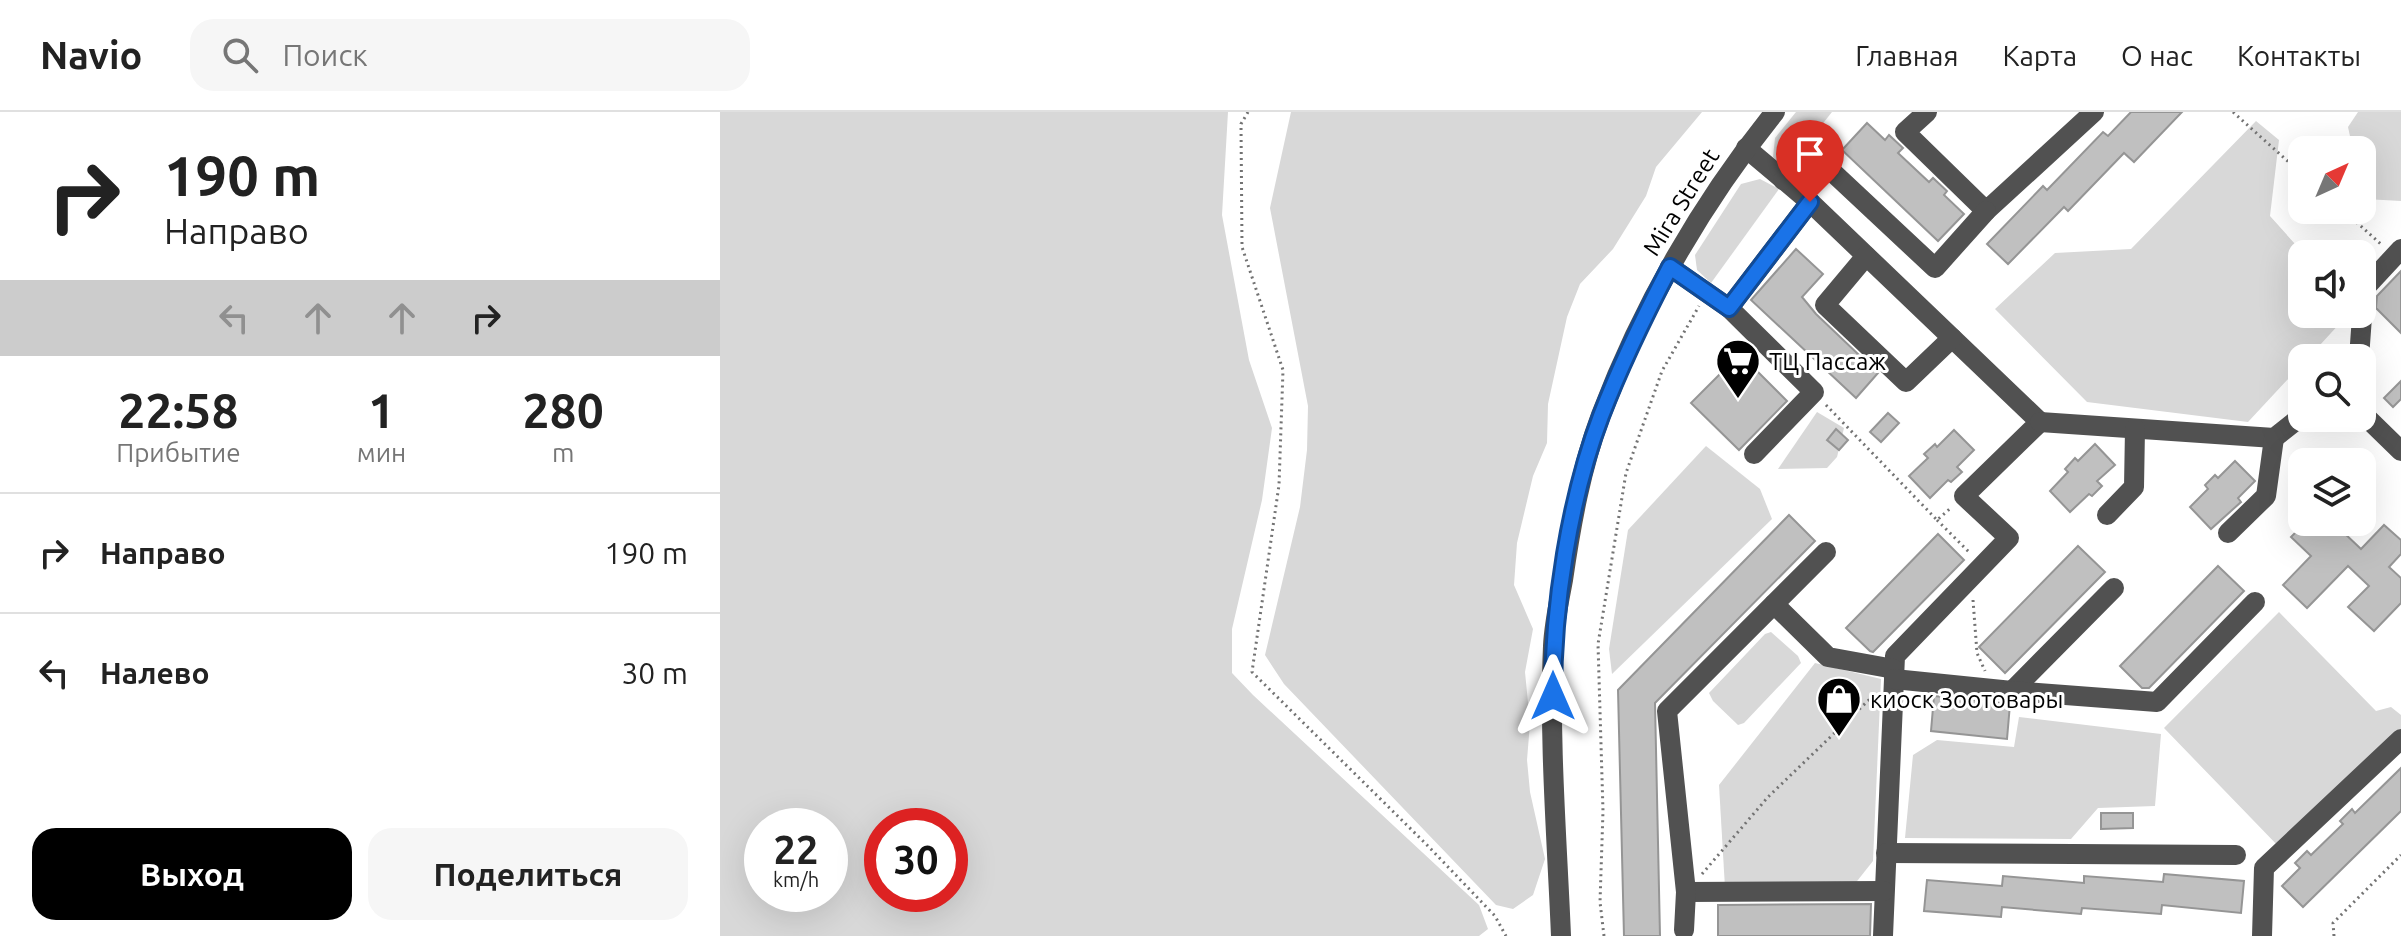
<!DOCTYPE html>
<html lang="ru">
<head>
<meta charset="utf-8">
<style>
  :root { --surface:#fff; --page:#f6f6f6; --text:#222; --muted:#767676; --line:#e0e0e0; --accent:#000 }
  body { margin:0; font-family:Ubuntu,sans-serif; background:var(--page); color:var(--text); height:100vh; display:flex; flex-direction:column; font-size:30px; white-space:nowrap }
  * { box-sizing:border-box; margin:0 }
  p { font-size:26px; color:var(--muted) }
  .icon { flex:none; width:44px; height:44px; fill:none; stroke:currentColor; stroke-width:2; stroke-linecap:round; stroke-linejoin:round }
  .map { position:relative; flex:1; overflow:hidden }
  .drawer { display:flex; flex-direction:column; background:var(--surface); width:720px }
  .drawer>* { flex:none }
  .top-card { background:#fff; color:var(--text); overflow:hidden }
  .needle { width:52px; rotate:44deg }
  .tools { position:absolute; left:1568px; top:24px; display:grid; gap:16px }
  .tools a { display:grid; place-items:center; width:88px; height:88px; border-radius:16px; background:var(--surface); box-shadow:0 8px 32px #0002; font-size:40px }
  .speed { position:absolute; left:24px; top:696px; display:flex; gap:16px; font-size:40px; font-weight:700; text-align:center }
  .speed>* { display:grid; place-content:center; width:104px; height:104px; border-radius:50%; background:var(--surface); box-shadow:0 8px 32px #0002; line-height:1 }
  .speed small { font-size:20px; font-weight:400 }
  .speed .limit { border:12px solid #d22; background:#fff; color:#111 }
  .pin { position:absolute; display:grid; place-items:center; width:68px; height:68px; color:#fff; margin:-82px -34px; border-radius:50% 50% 50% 0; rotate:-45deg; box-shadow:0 0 8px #0007 }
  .pin .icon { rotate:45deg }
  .me { position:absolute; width:88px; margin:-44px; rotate:0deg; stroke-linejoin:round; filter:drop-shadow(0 0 6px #0008) }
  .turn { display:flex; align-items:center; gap:28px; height:168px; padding:0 32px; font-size:36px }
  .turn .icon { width:104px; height:104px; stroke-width:2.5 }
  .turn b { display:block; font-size:56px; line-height:68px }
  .lanes { display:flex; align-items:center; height:76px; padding:0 32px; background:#0003; justify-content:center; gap:40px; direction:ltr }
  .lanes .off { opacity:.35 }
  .eta { display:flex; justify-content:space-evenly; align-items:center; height:136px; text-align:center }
  .eta b { font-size:48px; font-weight:600; line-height:56px }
  .button { display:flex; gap:16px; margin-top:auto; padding:16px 32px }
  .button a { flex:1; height:92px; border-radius:24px; background:var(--accent); color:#fff; font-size:32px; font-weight:600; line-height:92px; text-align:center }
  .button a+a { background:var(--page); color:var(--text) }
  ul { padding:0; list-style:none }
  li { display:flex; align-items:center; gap:24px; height:120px; padding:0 32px; border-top:2px solid var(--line) }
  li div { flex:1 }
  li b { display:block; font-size:30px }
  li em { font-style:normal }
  header { display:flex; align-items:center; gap:48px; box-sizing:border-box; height:112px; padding:0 40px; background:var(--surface); border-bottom:2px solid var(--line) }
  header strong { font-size:38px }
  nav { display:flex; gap:44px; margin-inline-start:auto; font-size:28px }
  .search { width:560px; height:72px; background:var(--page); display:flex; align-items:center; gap:20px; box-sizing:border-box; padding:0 28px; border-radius:24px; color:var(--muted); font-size:30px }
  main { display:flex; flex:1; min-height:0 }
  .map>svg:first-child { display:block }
  .green { fill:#d8d8d8; fill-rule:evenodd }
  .building { fill:#c0c0c0; stroke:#959595; stroke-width:2 }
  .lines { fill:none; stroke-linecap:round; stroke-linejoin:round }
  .path { stroke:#737373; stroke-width:3; stroke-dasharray:2 4; stroke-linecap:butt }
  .minor { stroke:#515151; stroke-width:20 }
  .route-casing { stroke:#114b97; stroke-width:20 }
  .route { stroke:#1a73e8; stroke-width:14 }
  .labels { text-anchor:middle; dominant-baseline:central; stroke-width:6; stroke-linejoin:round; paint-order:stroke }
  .street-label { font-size:24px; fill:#000; stroke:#fff }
  .poi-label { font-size:24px; fill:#000; stroke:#fff; text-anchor:start }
</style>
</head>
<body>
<header>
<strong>Navio</strong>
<div class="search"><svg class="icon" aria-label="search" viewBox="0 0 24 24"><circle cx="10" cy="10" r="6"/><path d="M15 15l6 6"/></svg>Поиск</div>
<nav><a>Главная</a><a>Карта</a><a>О нас</a><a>Контакты</a></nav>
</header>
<main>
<section class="drawer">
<div class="top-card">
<div class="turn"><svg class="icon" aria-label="right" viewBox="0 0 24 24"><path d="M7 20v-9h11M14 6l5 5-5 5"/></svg><div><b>190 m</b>Направо</div></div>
<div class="lanes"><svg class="icon off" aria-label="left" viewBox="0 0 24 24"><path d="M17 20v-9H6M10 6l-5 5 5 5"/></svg><svg class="icon off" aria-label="ahead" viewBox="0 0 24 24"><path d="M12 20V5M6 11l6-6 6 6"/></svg><svg class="icon off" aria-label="ahead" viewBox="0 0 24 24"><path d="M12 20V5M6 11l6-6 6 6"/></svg><svg class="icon" aria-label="right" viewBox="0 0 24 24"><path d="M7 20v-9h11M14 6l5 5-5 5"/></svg></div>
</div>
<div class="eta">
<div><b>22:58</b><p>Прибытие</p></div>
<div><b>1</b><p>мин</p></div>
<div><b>280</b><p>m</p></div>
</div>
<ul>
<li><svg class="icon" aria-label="right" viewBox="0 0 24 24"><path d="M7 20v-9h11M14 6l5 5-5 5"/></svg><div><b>Направо</b></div><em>190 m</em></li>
<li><svg class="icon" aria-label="left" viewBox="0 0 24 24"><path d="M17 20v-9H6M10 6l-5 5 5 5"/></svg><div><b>Налево</b></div><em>30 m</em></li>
</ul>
<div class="button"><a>Выход</a><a>Поделиться</a></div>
</section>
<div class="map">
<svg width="1681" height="824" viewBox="0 0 1681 824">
  <rect width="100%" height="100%" fill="#fff"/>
  <!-- green -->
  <g class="green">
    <path d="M 0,0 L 508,0 L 502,103 L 529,248 L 552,316 L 542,388 L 512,517 L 512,561 L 533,583 L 759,793 L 768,817 L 759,824 L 0,824 ZM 42,714 L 110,714 L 110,782 L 42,782 ZM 162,714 L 230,714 L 230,782 L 162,782 Z"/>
    <path d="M 571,0 L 982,0 L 936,55 L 926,84 L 893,137 L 860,172 L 847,205 L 828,292 L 827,331 L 813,364 L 797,431 L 794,473 L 813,517 L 805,560 L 810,611 L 807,648 L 810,680 L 825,747 L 813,783 L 793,797 L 776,793 L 564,572 L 545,543 L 580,395 L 587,338 L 588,294 L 550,96 Z"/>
    <path d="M 1076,0 L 1112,0 L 1065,59 L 1053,45 L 1055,26 Z"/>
    <path d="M 1638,0 L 1681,0 L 1681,89 L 1645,87 L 1642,73 L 1642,38 L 1633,38 L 1628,15 Z"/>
    <path d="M 1536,9 L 1559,28 L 1550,104 L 1584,142 L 1582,202 L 1622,202 L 1622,209 L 1588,246 L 1582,246 L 1582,252 L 1528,310 L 1367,290 L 1275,197 L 1335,141 L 1411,137 Z"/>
    <path d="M 1040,67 L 1059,77 L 991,171 L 977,158 L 975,143 L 1021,72 Z"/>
    <path d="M 1097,300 L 1124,316 L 1117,345 L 1107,356 L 1058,357 Z"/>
    <path d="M 986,334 L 1040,377 L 1052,407 L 892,562 L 889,537 L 908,418 Z"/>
    <path d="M 1559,500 L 1656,599 L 1671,595 L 1681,603 L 1681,623 L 1561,737 L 1444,616 Z"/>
    <path d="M 1051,520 L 1078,544 L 1081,551 L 1024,611 L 1018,613 L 993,589 L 989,581 L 1045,522 Z"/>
    <path d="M 1095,551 L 1161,567 L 1153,749 L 1130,778 L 1005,776 L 999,673 Z"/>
    <path d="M 1299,605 L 1441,622 L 1435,694 L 1378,696 L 1351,727 L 1185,726 L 1193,643 L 1217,628 L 1294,635 Z"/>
  </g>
  <!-- building -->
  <g class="building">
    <path d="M 1411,0 L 1462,0 L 1414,50 L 1404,41 L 1348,99 L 1344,95 L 1288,152 L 1267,132 L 1323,74 L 1327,78 L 1383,20 L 1388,24 Z"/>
    <path d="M 1147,11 L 1165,28 L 1169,23 L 1183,36 L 1178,41 L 1209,70 L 1213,66 L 1227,79 L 1224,83 L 1244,102 L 1218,129 L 1122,38 Z"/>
    <path d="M 1076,137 L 1103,162 L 1082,185 L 1096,202 L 1158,261 L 1136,286 L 1031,188 Z"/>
    <path d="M 1681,159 L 1681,221 L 1656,196 L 1657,184 Z"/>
    <path d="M 1020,242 L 1067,289 L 1019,338 L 971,291 Z"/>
    <path d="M 1681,269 L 1681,287 L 1673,295 L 1664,286 Z"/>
    <path d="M 1168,301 L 1179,311 L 1161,330 L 1150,320 Z"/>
    <path d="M 1116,317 L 1128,328 L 1119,338 L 1107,328 Z"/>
    <path d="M 1234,318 L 1254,338 L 1237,355 L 1242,360 L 1231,370 L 1228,368 L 1210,386 L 1189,364 L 1208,346 L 1204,342 L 1215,332 L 1217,335 Z"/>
    <path d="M 1375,332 L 1395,353 L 1377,369 L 1382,374 L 1372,384 L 1369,382 L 1350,400 L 1330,379 L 1348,360 L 1345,357 L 1355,346 L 1358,349 Z"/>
    <path d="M 1515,349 L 1535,369 L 1518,386 L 1521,390 L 1491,417 L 1470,395 L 1488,377 L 1485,373 L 1495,363 L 1498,366 Z"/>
    <path d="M 1069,403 L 1095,429 L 935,591 L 940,824 L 904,824 L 898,578 Z"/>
    <path d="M 1586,410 L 1630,410 L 1622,419 L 1641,437 L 1664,413 L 1681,428 L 1681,442 L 1669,455 L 1681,466 L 1681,491 L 1654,519 L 1628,495 L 1649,474 L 1628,454 L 1587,496 L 1563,473 L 1591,444 L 1571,425 Z"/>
    <path d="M 1218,422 L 1244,448 L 1153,540 L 1150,539 L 1126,516 Z"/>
    <path d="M 1358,434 L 1385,460 L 1285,561 L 1259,535 Z"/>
    <path d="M 1498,454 L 1524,479 L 1429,576 L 1422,576 L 1400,554 Z"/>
    <path d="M 1214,584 L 1290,592 L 1287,627 L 1211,619 Z"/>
    <path d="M 1681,656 L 1681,699 L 1583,795 L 1562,774 L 1580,756 L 1575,751 L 1587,739 L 1591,743 L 1623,712 L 1620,709 L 1632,697 L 1635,701 Z"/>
    <path d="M 1381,701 L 1413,701 L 1413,716 L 1381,717 Z"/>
    <path d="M 1444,762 L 1524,769 L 1521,801 L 1442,793 L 1441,802 L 1362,796 L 1361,802 L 1282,795 L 1281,805 L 1204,799 L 1207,768 L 1282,774 L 1283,764 L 1364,771 L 1364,764 L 1443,770 Z"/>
    <path d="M 1151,792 L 1150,824 L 998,824 L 998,793 Z"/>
  </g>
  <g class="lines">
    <!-- path -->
    <g class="path">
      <path d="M 528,0 L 521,12 L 522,135 L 563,258 L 559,373 L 532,560 L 708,734 L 775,804 L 786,824"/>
      <path d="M 1513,0 L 1582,62"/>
      <path d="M 1623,98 L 1663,134"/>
      <path d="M 1106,293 L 1217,408 L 1232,395"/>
      <path d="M 1217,408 L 1250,441"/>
      <path d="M 1253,488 L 1257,541 L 1265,559"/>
      <path d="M 982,762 L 1048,685 L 1154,583"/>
      <path d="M 884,824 L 880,790 L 883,699 L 878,532 L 906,361 L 942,259 L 979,194"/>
      <path d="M 1614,824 L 1613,811 L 1681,743"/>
    </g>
    <!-- minor -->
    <g class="minor">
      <path d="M 1207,0 L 1185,20 L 1266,99 L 1374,0"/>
      <path d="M 1026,36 L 1090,90 L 1320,310 L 1244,384 L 1289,426 L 1175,544 L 1163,824"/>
      <path d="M 1063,68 L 1091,40 L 1215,156 L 1266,99"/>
      <path d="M 1146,144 L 1105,193 L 1186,270 L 1232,226"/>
      <path d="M 950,155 L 1009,196 L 1094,280 L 1034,342"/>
      <path d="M 1009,196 L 1090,90"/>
      <path d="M 1639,246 L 1644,177 L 1681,137"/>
      <path d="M 1642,301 L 1681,339"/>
      <path d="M 1320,310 L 1554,326 L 1582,304"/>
      <path d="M 1387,403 L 1414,375 L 1415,317"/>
      <path d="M 1508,421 L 1546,384 L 1554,326"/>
      <path d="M 1054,492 L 1108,545 L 1174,557"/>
      <path d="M 1174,567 L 1292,579 L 1394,476"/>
      <path d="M 1292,579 L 1437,590 L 1535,490"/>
      <path d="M 1166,741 L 1516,743"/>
      <path d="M 966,780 L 1164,779"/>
      <path d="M 964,818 L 966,780 L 947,599 L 1106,440"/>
      <path d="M 841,824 C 837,728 829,630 833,534 C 834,512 839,490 843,468 C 851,413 861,356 881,303 C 922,195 982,90 1055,0"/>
      <path d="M 1542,824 L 1544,756 L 1681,627"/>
    </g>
  </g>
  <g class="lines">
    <!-- route casing -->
    <g class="route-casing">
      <path id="route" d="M 833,584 C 833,495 849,388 881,304 C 901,252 925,203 950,155 L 1009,196 L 1090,90"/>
    </g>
    <!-- route -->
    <use href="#route" class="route"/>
  </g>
  <!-- icons -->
  <defs>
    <g id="supermarket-pin" transform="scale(2.3)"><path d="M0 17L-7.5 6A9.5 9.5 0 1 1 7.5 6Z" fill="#000" stroke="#fff"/><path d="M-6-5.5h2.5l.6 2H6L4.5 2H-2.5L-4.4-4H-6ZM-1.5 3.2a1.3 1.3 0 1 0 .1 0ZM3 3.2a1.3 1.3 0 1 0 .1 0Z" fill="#fff"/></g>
    <g id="shop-pin" transform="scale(2.3)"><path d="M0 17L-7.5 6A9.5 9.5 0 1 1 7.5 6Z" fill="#000" stroke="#fff"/><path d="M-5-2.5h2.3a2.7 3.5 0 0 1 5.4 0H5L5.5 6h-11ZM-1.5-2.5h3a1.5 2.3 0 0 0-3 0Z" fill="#fff"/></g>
  </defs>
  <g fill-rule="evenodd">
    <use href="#supermarket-pin" x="1018" y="249"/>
    <use href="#shop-pin" x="1119" y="587"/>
  </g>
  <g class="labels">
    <!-- street labels -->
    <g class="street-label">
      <text transform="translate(961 90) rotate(-58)">Mira Street</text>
    </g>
    <!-- poi labels -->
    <g class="poi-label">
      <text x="1049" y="249">ТЦ Пассаж</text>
      <text x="1150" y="587">киоск Зоотовары</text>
    </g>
  </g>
</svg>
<div class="tools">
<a><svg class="needle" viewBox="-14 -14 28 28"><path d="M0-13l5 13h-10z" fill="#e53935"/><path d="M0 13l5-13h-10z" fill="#767676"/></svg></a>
<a><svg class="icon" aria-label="sound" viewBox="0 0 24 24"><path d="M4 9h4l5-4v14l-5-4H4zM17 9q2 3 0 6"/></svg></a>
<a><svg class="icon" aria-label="search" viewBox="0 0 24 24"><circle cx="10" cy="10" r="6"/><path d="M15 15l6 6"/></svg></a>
<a><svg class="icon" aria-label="layers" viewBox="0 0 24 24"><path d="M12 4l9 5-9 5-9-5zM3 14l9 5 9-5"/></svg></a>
</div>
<div class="speed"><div>22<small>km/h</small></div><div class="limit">30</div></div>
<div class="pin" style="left:1090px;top:90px;background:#d93025"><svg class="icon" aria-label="arrive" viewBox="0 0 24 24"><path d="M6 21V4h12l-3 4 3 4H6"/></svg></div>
<svg class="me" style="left:833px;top:584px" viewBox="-20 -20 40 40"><path d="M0-17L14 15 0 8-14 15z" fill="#1a73e8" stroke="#fff" stroke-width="4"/></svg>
</div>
</main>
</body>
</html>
